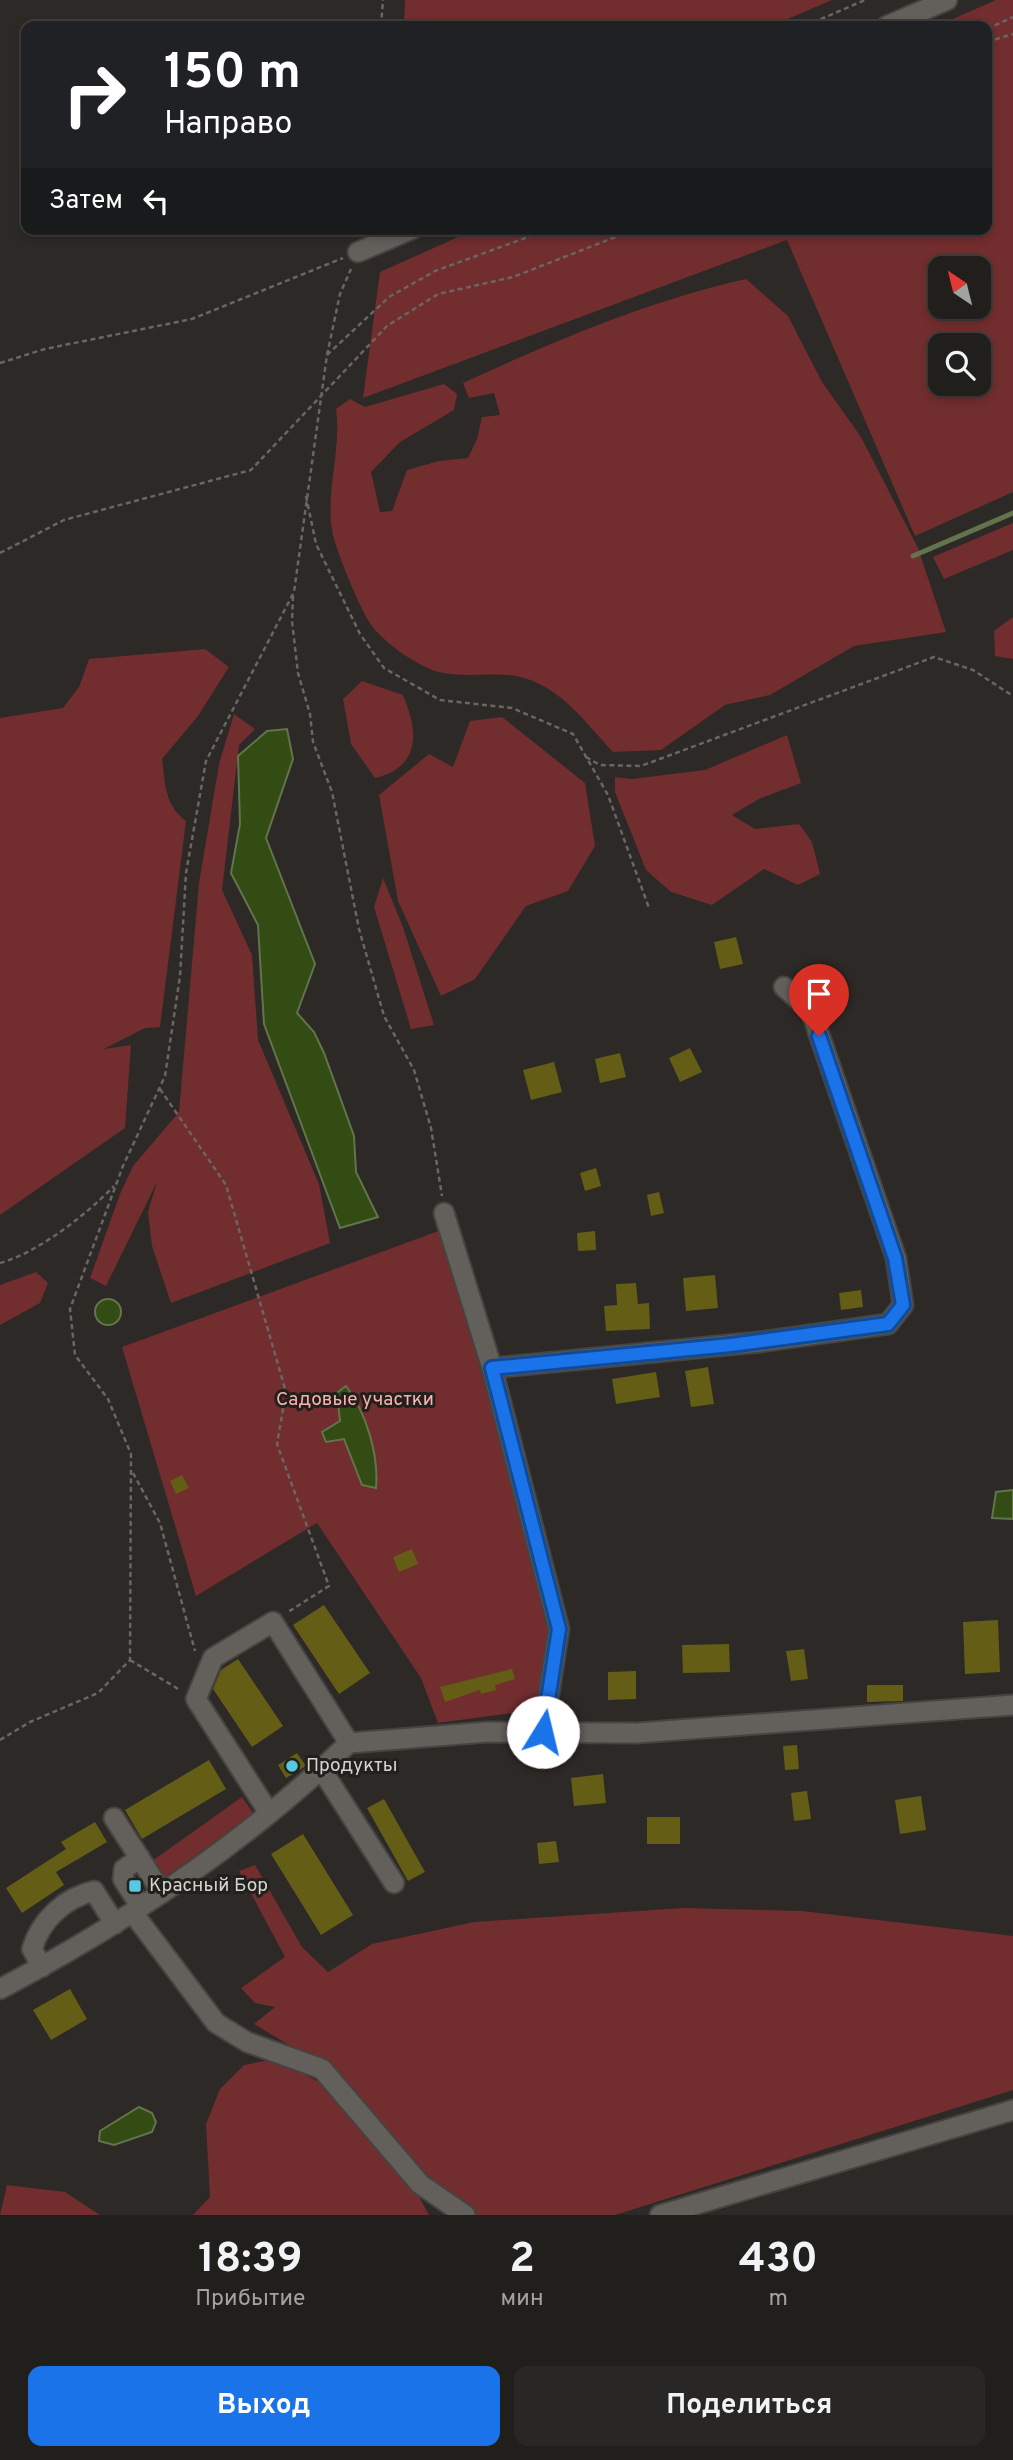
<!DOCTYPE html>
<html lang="ru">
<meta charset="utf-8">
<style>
:root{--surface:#211f1c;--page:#292725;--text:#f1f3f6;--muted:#a2a2a3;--line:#3e3d3b;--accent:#1a73e8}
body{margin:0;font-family:Overpass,sans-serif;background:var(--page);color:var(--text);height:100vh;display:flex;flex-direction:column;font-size:26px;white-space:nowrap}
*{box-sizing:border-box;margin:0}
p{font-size:23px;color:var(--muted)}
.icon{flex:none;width:38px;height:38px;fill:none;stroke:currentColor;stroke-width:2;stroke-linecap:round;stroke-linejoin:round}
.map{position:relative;height:2215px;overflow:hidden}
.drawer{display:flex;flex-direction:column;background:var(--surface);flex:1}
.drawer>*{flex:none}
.top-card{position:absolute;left:21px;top:21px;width:971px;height:214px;border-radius:14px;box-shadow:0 4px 10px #0003,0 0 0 2px var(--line);background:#202124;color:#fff;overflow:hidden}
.needle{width:46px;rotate:325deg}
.tools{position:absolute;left:928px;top:256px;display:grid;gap:14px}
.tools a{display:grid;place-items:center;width:63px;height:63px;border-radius:14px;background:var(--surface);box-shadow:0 4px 10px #0003,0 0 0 2px var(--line);font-size:35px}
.pin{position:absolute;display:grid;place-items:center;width:60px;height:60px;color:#fff;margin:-72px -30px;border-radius:50% 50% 50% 0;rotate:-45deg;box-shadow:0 0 7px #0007}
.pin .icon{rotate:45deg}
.me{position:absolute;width:77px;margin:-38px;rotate:9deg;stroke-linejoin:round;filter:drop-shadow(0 0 5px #0008)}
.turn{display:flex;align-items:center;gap:24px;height:147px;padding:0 28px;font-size:32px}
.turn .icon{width:91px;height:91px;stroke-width:2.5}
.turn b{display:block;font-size:49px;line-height:60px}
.then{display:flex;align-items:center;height:66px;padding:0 28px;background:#0003;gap:14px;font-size:26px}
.eta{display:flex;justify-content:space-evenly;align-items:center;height:119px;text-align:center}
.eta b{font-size:42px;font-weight:700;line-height:49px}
.action{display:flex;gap:14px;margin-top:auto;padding:14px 28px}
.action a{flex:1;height:80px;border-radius:14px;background:var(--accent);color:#fff;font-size:28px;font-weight:700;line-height:80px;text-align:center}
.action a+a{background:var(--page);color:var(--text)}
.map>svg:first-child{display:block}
</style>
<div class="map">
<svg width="1013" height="2215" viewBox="0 0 1013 2215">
<rect width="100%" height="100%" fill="#2c2926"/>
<path fill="#722d2e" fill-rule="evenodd" d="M405,0h427l-61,26h-367z
M996,0h17v492l-98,44 -128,-296 -424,158 17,-126 96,-43h511v-203h-50zM940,268h38v38h-38zM940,345h38v38h-38z
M746,279l42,37 34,66 39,55 57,111 28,84 -92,14 -84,49 -45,10 -64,45 -48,2c-26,-28 -51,-63 -89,-74 -26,-8 -58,1 -85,-6 -20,-5 -48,-25 -62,-40 -14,-13 -39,-77 -44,-97 -9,-38 9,-86 3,-126l14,-10 15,8 79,-23 13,10 -3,16 -54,32 -29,30 9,40 12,-1 15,-41 32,-9 29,-3 9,-19 5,-22 18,-2 -6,-22 -25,5 -6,-15c91,-42 185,-82 283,-104z
M1013,523v27l-69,29 -11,-22z
M1013,617v42l-18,-3 -1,-25z
M205,649l24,18 -31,49 -36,43c3,24 3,47 24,62l-26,206 -15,1 -41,21 27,-4 -6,83 -125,87v-497l63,-10 16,-21 10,-28z
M362,681l41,14c15,35 19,72 -28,83l-24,-34 -8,-45z
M234,714l21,15 -16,16 -17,145 30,65 6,85 61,144 11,59 -159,60 -19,-57 -4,-34 9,-30 -51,104 -16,-8 30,-84 13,-28 46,-54 20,-229 20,-119z
M502,717l83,66 10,63 -27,45 -42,15 -51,73 -34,17 -43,-95 -19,-106 50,-41 24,13 17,-46z
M787,735l14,48 -42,16 -27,16 23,14 44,-5 13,18 8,32 -22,11 -34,-16 -52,36 -41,-13 -25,-22 -31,-78v-15l17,2 73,-9z
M383,878l20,49 31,98 -23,4 -37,-122z
M444,1229l107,408 -16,73 -97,13 -17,-45 -104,-155 -121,73 -74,-249z
M36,1272l12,11 -8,20 -40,22v-40z
M242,1797l12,17 -90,64 -12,-17z
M255,1865l47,82 26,25 44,-28 102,-22 209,-14 119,3 211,25v154l-398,125h-139l-51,-36 -128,-129 -43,-26 21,-17 -20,-4 -14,-15 44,-31 -46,-86z
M265,2061l20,2 42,24 89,104 13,24h-236l17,-18 -4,-73 14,-35 24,-24z
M7,2185l58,7 35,23h-100z"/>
<path fill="#324c13" stroke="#63744c" stroke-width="2" d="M287,729l6,30 -27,79 49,126 -18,49 17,19 10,21 30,83 2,36 22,45 -38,11 -76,-204 -6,-99 -27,-52 9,-49 -2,-68 29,-25z
M95 1312a13 13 0 1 1 26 0a13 13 0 1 1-26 0Z
M346,1386c20,26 33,69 30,102l-14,-3 -18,-46 -18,3 -4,-10 18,-11 -3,-28z
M1013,1490v29l-21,-1 4,-26z
M139,2107l13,6 4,9 -4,10 -38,13 -15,-4 1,-10z"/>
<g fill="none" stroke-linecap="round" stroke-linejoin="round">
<path stroke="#63744c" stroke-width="5" d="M913,556l100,-43"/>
</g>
<path fill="#645d16" d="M736,937l7,27 -23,5 -6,-27z
M690,1048l12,24 -22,10 -11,-24z
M620,1053l6,24 -26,6 -5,-24z
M554,1062l8,30 -31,8 -8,-30z
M596,1168l5,18 -16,5 -5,-18z
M659,1192l5,21 -13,3 -4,-21z
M595,1231l1,19 -18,1 -1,-18z
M715,1275l3,33 -32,3 -3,-33z
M636,1283l2,21 11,-1 1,26 -44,2 -2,-25 13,-1 -1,-21z
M861,1290l2,17 -22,3 -2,-17z
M708,1367l6,37 -23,3 -6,-36z
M656,1372l4,25 -44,7 -4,-25z
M182,1475l7,13 -13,6 -6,-13z
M412,1549l6,15 -19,8 -6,-15z
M324,1605l46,68 -31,21 -46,-69z
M998,1620l2,52 -35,2 -2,-52z
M729,1644l1,28 -47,1 -1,-28z
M804,1649l4,30 -17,2 -5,-30z
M238,1659l45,67 -31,21 -39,-58 8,-19z
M512,1669l3,10 -20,6 1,5 -15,4 -1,-4 -35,12 -5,-15z
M636,1671v28l-28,1v-28z
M867,1685h36v16l-36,1z
M797,1745l2,24 -14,1 -2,-24z
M297,1753l9,13 -20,12 -8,-13z
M209,1760l17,29 -84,50 -17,-29z
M603,1774l3,29 -32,3 -3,-28z
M807,1791l4,28 -17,2 -3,-28z
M921,1796l5,34 -26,4 -5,-34z
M384,1799l41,73 -17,9 -41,-73z
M647,1817h33v27h-33z
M95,1822l12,20 -51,30 8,13 -42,28 -16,-25 60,-39 -5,-7z
M303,1834l50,81 -32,20 -50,-81z
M556,1841l3,21 -20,2 -2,-21z
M70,1989l17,30 -36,21 -18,-30z"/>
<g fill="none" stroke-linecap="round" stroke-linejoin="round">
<g stroke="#464441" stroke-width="23">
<path id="minor" d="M887,26l60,-26
M358,252l54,-23
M444,1213l48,155 67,261 -16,103
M492,1368l267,-26 129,-18 15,-19 -7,-47 -85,-247 -27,-24
M349,1743l138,-11 150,1 376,-28
M322,1770l72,113
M269,1813l-73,-114 17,-41 60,-36 76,121
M114,1818l48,75
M140,1858l-16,11 -1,10 18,28
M133,1913l83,110 31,19 75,27 98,115 45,31
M42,1967l-10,-18c9,-29 32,-51 62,-58l21,33
M0,1989c126,-66 246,-147 349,-246
M660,2215l353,-105"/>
</g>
<path stroke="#696663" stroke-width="2.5" stroke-dasharray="5 3.5" stroke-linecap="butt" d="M381,26l2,-26
M805,26l60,-26
M987,29l26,-12
M987,42l26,-8
M327,355l62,-58 46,-26 115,-42
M0,363l45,-14 147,-30 151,-61
M306,496l10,48 44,90 24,34 56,32 72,8 61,26 35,61 41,113
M0,553l64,-33 187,-50 136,-144 51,-32 75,-17 123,-48
M293,596l-1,25 6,52 12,41 3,28 19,50 27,137 25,87 30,54 17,58 11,68
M586,757l14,8 41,1 293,-109 39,13 40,26
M160,1089l66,96 60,207 -9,52 52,142 -41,26
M0,1263c39,-11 86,-48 114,-77
M133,1473l27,50 35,128
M130,1660l50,30
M0,1740l30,-18 68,-29 32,-33 1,-206 -23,-55 -33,-44 -5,-46 53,-143 42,-90 15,-100 6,-103 20,-112 88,-169 33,-237 13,-61 11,-25"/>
<use href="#minor" stroke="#63605c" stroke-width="19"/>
</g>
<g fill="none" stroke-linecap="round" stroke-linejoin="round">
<g stroke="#114b97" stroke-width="18">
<path id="route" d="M543,1732l16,-103 -67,-261 239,-23 157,-21 15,-19 -8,-47 -76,-222"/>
</g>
<use href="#route" stroke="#1a73e8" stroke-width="12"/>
</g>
<g fill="#56c9e0" stroke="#22201c" stroke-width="2.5">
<circle cx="292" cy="1766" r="7"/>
<rect x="128" y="1879" width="14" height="14" rx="3.5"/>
</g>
<g text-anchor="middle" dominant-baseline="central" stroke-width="6" stroke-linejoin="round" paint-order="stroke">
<g font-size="19" fill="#fab1ae" stroke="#22201c">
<text x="355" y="1400">Садовые участки</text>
</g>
<g font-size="19" fill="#d5d3d0" stroke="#22201c" text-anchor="start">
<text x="306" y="1766">Продукты</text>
<text x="149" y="1886">Красный Бор</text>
</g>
</g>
</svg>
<div class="tools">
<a><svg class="needle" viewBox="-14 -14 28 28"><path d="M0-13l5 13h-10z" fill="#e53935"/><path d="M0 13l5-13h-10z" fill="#a2a2a3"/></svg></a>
<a><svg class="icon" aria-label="search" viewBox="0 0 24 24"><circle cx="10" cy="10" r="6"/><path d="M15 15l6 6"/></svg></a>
</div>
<div class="pin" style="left:819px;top:1036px;background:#d93025"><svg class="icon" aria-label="arrive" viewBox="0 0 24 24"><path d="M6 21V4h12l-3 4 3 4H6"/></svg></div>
<svg class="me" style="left:543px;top:1732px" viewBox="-20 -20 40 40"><circle r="19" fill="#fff"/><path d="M0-13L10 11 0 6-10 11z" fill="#1a73e8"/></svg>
<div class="top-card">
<div class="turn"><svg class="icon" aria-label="right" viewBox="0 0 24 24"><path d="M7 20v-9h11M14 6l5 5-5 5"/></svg><div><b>150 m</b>Направо</div></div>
<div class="then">Затем<svg class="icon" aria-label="left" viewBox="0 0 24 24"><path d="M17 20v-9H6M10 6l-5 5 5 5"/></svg></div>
</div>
</div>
<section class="drawer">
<div class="eta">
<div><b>18:39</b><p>Прибытие</p></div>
<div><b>2</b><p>мин</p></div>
<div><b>430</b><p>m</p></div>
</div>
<div class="action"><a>Выход</a><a>Поделиться</a></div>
</section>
